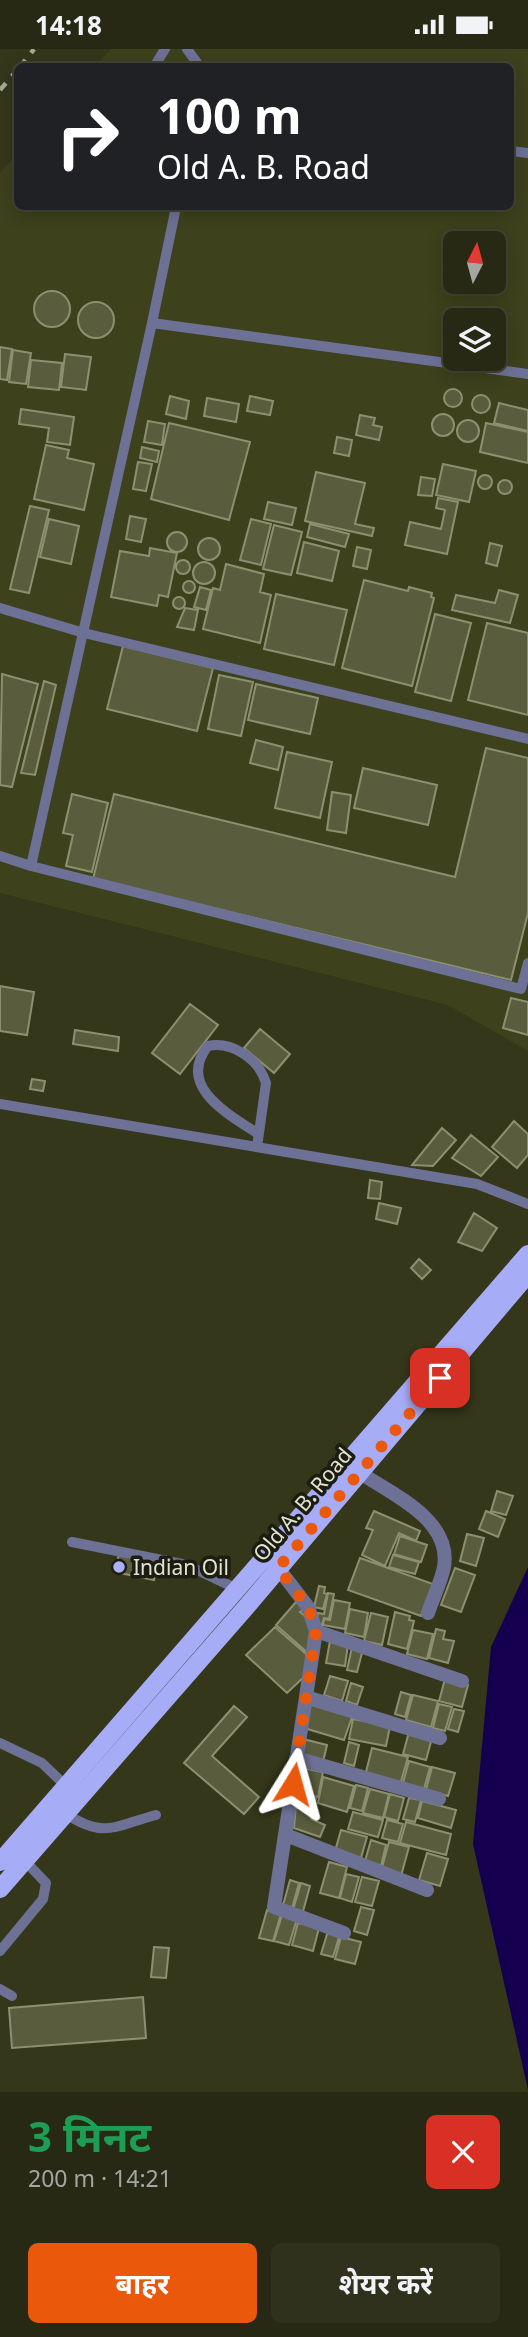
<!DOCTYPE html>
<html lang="hi">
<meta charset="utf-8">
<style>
:root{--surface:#272914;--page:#2f311d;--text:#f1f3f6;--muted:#a4a6a0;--line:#434534;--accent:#ea580c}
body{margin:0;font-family:"Noto Sans","Noto Sans Devanagari",sans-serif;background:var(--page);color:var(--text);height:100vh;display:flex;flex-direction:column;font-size:26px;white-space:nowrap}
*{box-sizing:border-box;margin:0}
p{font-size:23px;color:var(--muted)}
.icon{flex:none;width:38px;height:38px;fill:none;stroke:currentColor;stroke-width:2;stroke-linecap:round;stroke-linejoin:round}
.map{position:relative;height:2043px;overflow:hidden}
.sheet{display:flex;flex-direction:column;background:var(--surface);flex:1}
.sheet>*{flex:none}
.banner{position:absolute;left:14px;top:14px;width:500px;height:147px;border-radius:10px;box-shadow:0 4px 18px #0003,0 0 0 2px var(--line);background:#202124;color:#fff;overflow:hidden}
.needle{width:46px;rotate:6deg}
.fabs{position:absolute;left:443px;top:182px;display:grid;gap:14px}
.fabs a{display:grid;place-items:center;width:63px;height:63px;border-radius:10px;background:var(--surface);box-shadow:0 4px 18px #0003,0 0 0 2px var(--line);font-size:35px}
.pin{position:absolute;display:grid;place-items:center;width:60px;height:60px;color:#fff;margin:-30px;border-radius:14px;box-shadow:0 4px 10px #0006}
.me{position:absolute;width:77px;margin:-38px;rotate:8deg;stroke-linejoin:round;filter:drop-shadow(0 0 5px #0008)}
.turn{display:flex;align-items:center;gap:24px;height:147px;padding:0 28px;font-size:32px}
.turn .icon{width:91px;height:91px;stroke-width:2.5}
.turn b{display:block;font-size:49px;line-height:60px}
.round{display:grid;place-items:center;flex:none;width:74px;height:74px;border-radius:10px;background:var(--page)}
.headline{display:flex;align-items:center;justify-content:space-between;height:119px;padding:0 28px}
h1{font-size:42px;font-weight:700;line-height:52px;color:#1e9e55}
.action{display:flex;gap:14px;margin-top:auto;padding:14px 28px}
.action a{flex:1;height:80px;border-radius:10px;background:var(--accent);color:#fff;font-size:28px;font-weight:700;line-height:80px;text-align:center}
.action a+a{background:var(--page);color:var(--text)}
.status{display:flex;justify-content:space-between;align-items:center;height:49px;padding:0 35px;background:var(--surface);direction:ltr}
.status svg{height:19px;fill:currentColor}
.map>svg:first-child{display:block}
</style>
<div class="status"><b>14:18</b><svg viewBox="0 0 49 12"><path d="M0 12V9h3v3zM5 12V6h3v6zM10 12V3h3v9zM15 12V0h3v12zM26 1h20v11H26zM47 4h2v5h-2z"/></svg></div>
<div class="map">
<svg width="528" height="2043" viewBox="0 0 528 2043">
<rect width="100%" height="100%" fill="#34371a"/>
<path fill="#3d411c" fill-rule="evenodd" d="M111,0h417v1002l-80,-46 -448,-112v-720l17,-20 1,54h493v-140l-416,-1zM455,194h39v39h-39zM455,271h39v39h-39z"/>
<path fill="#15004f" d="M528,1518v523l-55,-246 18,-197z"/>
<path fill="#595d3e" stroke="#8c9070" stroke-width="2" d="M34 260a18 18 0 1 1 36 0a18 18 0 1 1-36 0Z
M78 271a18 18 0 1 1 36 0a18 18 0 1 1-36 0Z
M0,298l12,2 -5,31 -7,-1z
M13,301l18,3 -5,31 -17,-2z
M65,305l26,3 -5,33 -25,-3z
M31,311l31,3 -3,27 -31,-3z
M444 349a9 9 0 1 1 18 0a9 9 0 1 1-18 0Z
M472 355a9 9 0 1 1 18 0a9 9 0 1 1-18 0Z
M170,347l19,5 -3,18 -20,-5z
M250,347l23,5 -3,14 -23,-4z
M207,349l32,6 -3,18 -32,-6z
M499,354l29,7v21l-34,-8z
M21,360l53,8 -4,28 -23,-3 2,-14 -30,-4z
M432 376a11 11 0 1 1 22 0a11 11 0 1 1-22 0Z
M360,366l15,3 -2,7 9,2 -3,13 -23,-5z
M457 382a11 11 0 1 1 22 0a11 11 0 1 1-22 0Z
M148,372l17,3 -3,21 -18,-3z
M169,374l81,19 -21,78 -78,-21z
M486,374l42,9v31l-48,-11z
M337,388l15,3 -3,16 -15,-3z
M46,396l23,5 -2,8 27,6 -10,46 -50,-11z
M142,398l17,4 -2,11 -17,-4z
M138,413l14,2 -6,27 -13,-2z
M443,415l33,7 -7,31 -33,-7z
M316,423l49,11 -10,41 19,4 -2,8 -67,-15z
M478 433a7 7 0 1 1 14 0a7 7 0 1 1-14 0Z
M421,428l14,2 -3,17 -14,-1z
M498 438a7 7 0 1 1 14 0a7 7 0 1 1-14 0Z
M438,449l20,4 -11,52 -42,-9 5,-23 31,7 4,-19 -9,-2z
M268,453l28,6 -4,17 -28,-6z
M30,457l19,4 -20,83 -19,-4z
M130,467l16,3 -5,23 -15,-3z
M49,470l30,7 -8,38 -31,-7z
M251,470l20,5 -10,41 -21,-5z
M310,475l39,10 -4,13 -38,-10z
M274,476l28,7 -11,43 -28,-6z
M167 493a10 10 0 1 1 20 0a10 10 0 1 1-20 0Z
M198 500a11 11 0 1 1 22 0a11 11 0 1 1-22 0Z
M304,493l35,9 -7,30 -35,-8z
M490,494l12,3 -5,20 -11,-3z
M357,498l14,3 -4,19 -14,-3z
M150,499l27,5 -9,44 -9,-2 -2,11 -46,-9 9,-46 29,5z
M176 518a7 7 0 1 1 14 0a7 7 0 1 1-14 0Z
M193 524a11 11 0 1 1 22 0a11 11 0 1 1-22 0Z
M226,515l38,10 -4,18 11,3 -11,48 -57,-14 10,-41 7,2z
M364,531l44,11 1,-4 23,6 -1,4 3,1 -22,88 -70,-18z
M183 538a6 6 0 1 1 12 0a6 6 0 1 1-12 0Z
M200,538l11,3 -5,20 -12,-3z
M499,541l19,5 -8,28 -58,-13 4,-15 39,8z
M276,545l71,16 -13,55 -70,-16z
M173 554a6 6 0 1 1 12 0a6 6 0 1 1-12 0Z
M185,559l13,2 -4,20 -17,-3z
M435,565l36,9 -20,78 -36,-9z
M487,574l41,10v82l-60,-15z
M123,597l90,22 -16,63 -90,-22z
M2,625l36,10 -26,103 -12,-2z
M219,626l34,7 -12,54 -33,-7z
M44,632l12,4 -21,90 -14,-2z
M256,635l62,14 -8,36 -62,-14z
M256,691l27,7 -5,23 -28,-7z
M486,699l42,10v155l-17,67 -418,-101 21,-85 341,83z
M287,703l45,10 -12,56 -45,-10z
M363,719l74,17 -9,40 -74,-17z
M332,743l19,3 -5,38 -19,-3z
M72,745l36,9 -16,69 -26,-6 7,-31 -10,-2z
M0,937l34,6 -7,43 -27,-4z
M511,949l17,4v33l-25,-7z
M190,955l28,21 -38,49 -28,-21z
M260,980l30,25 -16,19 -30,-25z
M75,981l44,7 -1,14 -45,-7z
M32,1030l13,2 -2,10 -13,-2z
M514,1072l14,13v21l-11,13 -25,-21z
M442,1079l14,12 -23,26 -21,-1z
M471,1086l27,22 -17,19 -29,-18z
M370,1131l12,2 -2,17 -12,-1z
M379,1154l22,5 -4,16 -21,-5z
M474,1164l23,15 -15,23 -24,-9z
M419,1210l12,11 -9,9 -11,-11z
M497,1442l16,5 -7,19 -15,-4z
M374,1462l46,20 -4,10 -17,-8 -14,33 -23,-11 11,-25 -7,-2z
M486,1462l19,8 -7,18 -19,-8z
M467,1485l17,4 -8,28 -16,-5z
M400,1487l27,9 -6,17 -27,-8z
M119,1505l39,8 -4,18 -39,-8z
M393,1506l26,7 -4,12 -26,-7z
M360,1509l73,26 -12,32 -73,-26z
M455,1519l20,7 -14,37 -20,-7z
M319,1537l6,1 -1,6 3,1 -4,15 -9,-2z
M328,1544l6,1 -5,25 -5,-1 -2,7 -6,-1 2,-11 6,1z
M334,1551l16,3 -5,26 -22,-4 1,-6 6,1z
M296,1553l8,7 -4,3 13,11 -4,31 -33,-29z
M350,1560l18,4 -4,24 -19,-4z
M395,1563l15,4 -1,4 5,1 -7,28 -19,-5z
M371,1564l17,4 -6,28 -18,-4z
M275,1578l31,27 1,20 -20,19 -41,-38z
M436,1580l9,2 -2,8 11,2 -6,22 -19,-5z
M413,1581l20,4 -6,25 -20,-5z
M330,1592l18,3 -3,22 -19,-3z
M352,1598l11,2 -6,23 -10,-2z
M330,1627l18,5 -6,20 -18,-6z
M445,1630l23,6 -6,22 -23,-6z
M351,1634l12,4 -6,18 -11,-4z
M401,1643l10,3 -6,22 -10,-3z
M413,1646l25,6 -7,26 -25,-7z
M309,1655l43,13 -8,23 -40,-12z
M439,1655l13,3 -7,24 -12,-3z
M234,1657l13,11 -35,39 47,41 -15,17 -60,-51z
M454,1660l10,2 -6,21 -10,-3z
M353,1670l37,7 -4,20 -37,-7z
M409,1683l23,6 -6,22 -23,-6z
M303,1690l24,6 -4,17 -24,-6z
M349,1693l10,3 -5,21 -10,-3z
M372,1699l36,9 -8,28 -35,-9z
M409,1712l21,6 -6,22 -21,-6z
M432,1718l23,6 -7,23 -22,-6z
M301,1719l22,4 -5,25 -21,-4z
M323,1728l31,9 -7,26 -29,-9z
M356,1736l12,3 -6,23 -12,-3z
M370,1740l19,5 -6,24 -20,-5z
M297,1745l19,5 -5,20 14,6 -5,12 -26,-9z
M390,1745l14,4 -6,23 -14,-4z
M409,1749l12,2 -6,22 -12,-3z
M422,1752l34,9 -5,18 -33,-10z
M353,1763l30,8 -5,17 -30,-8z
M387,1771l16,4 -5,18 -16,-4z
M406,1773l45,12 -5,21 -46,-12z
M341,1781l26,7 -6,21 -26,-7z
M371,1791l15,5 -5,21 -16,-5z
M389,1793l20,5 -8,29 -20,-5z
M427,1804l21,6 -8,27 -21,-6z
M329,1813l18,5 -8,31 -19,-5z
M346,1825l13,3 -7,25 -12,-4z
M362,1828l17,4 -7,25 -17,-4z
M290,1831l9,3 -8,29 -9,-3z
M301,1834l9,3 -8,29 -10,-2z
M361,1858l13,3 -7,25 -13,-4z
M267,1861l14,4 -8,27 -14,-3z
M282,1866l15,4 -8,26 -15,-4z
M298,1874l21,5 -6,23 -21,-6z
M328,1882l12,3 -7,23 -12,-3z
M341,1888l20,5 -6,22 -20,-5z
M154,1898l15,1 -3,30 -15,-1z
M143,1948l3,41 -134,10 -3,-40z"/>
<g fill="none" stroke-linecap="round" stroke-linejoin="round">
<path stroke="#6e7196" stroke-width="10" d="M187,0l13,18
M154,18l11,-18
M511,102l17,2
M152,274l24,-116
M528,325l-376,-51 -121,543 490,123 7,-26
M0,559l84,25 444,106
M0,807l31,10
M0,1055l477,80 51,20
M257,1098l9,-64c-7,-24 -34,-42 -58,-37 -32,40 20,68 49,87
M72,1493l115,23 52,25
M0,1694l42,20 25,24
M66,1765c39,25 48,12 90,1
M0,1902l43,-52 3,-16 -21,-22
M0,1940l12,7"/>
<path stroke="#6e7196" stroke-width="14" d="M359,1423c32,22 93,47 85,95 -3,15 -11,31 -16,46
M278,1519l30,39 8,24 -42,276 70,26
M316,1582l146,50
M306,1648l134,41
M296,1709l143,41
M286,1786l141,55"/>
<path stroke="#a7acf7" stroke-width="18" d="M0,1813l528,-608
M0,1840l247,-283 281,-332"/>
<path stroke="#a6a993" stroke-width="4.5" stroke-dasharray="9 9" stroke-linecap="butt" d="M20,18l14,-18
M0,41l18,-21"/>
</g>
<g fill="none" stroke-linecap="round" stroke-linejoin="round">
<path stroke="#ea580c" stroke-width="12" stroke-dasharray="0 21.6" d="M293,1735l23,-153 -8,-24 -30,-39 162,-190"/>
</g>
<circle fill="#aab0fb" stroke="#1c1d10" stroke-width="2.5" cx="119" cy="1518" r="7"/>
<g text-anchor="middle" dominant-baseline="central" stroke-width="7" stroke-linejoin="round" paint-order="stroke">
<g font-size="21" fill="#e1e3d2" stroke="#1c1d10">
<text transform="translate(302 1455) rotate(-50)">Old A. B. Road</text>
</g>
<g font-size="21" fill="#e1e3d2" stroke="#1c1d10" text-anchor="start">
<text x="133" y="1518">Indian Oil</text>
</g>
</g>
</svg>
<div class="fabs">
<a><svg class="needle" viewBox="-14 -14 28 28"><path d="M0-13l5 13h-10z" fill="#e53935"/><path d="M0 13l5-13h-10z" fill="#a4a6a0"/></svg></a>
<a><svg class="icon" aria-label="layers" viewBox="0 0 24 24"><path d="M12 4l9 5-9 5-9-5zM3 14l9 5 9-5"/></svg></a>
</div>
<div class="pin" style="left:440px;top:1329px;background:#d93025"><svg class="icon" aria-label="arrive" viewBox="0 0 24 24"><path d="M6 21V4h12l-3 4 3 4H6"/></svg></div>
<svg class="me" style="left:293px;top:1735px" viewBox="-20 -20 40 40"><path d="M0-17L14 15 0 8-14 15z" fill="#ea580c" stroke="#fff" stroke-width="4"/></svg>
<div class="banner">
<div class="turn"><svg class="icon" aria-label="right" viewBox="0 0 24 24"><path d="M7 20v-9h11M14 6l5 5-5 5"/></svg><div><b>100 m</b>Old A. B. Road</div></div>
</div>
</div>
<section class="sheet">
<div class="headline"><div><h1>3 मिनट</h1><p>200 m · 14:21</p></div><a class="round" style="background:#d93025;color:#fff"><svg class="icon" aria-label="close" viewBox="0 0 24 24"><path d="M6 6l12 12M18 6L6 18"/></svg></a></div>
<div class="action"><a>बाहर</a><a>शेयर करें</a></div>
</section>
